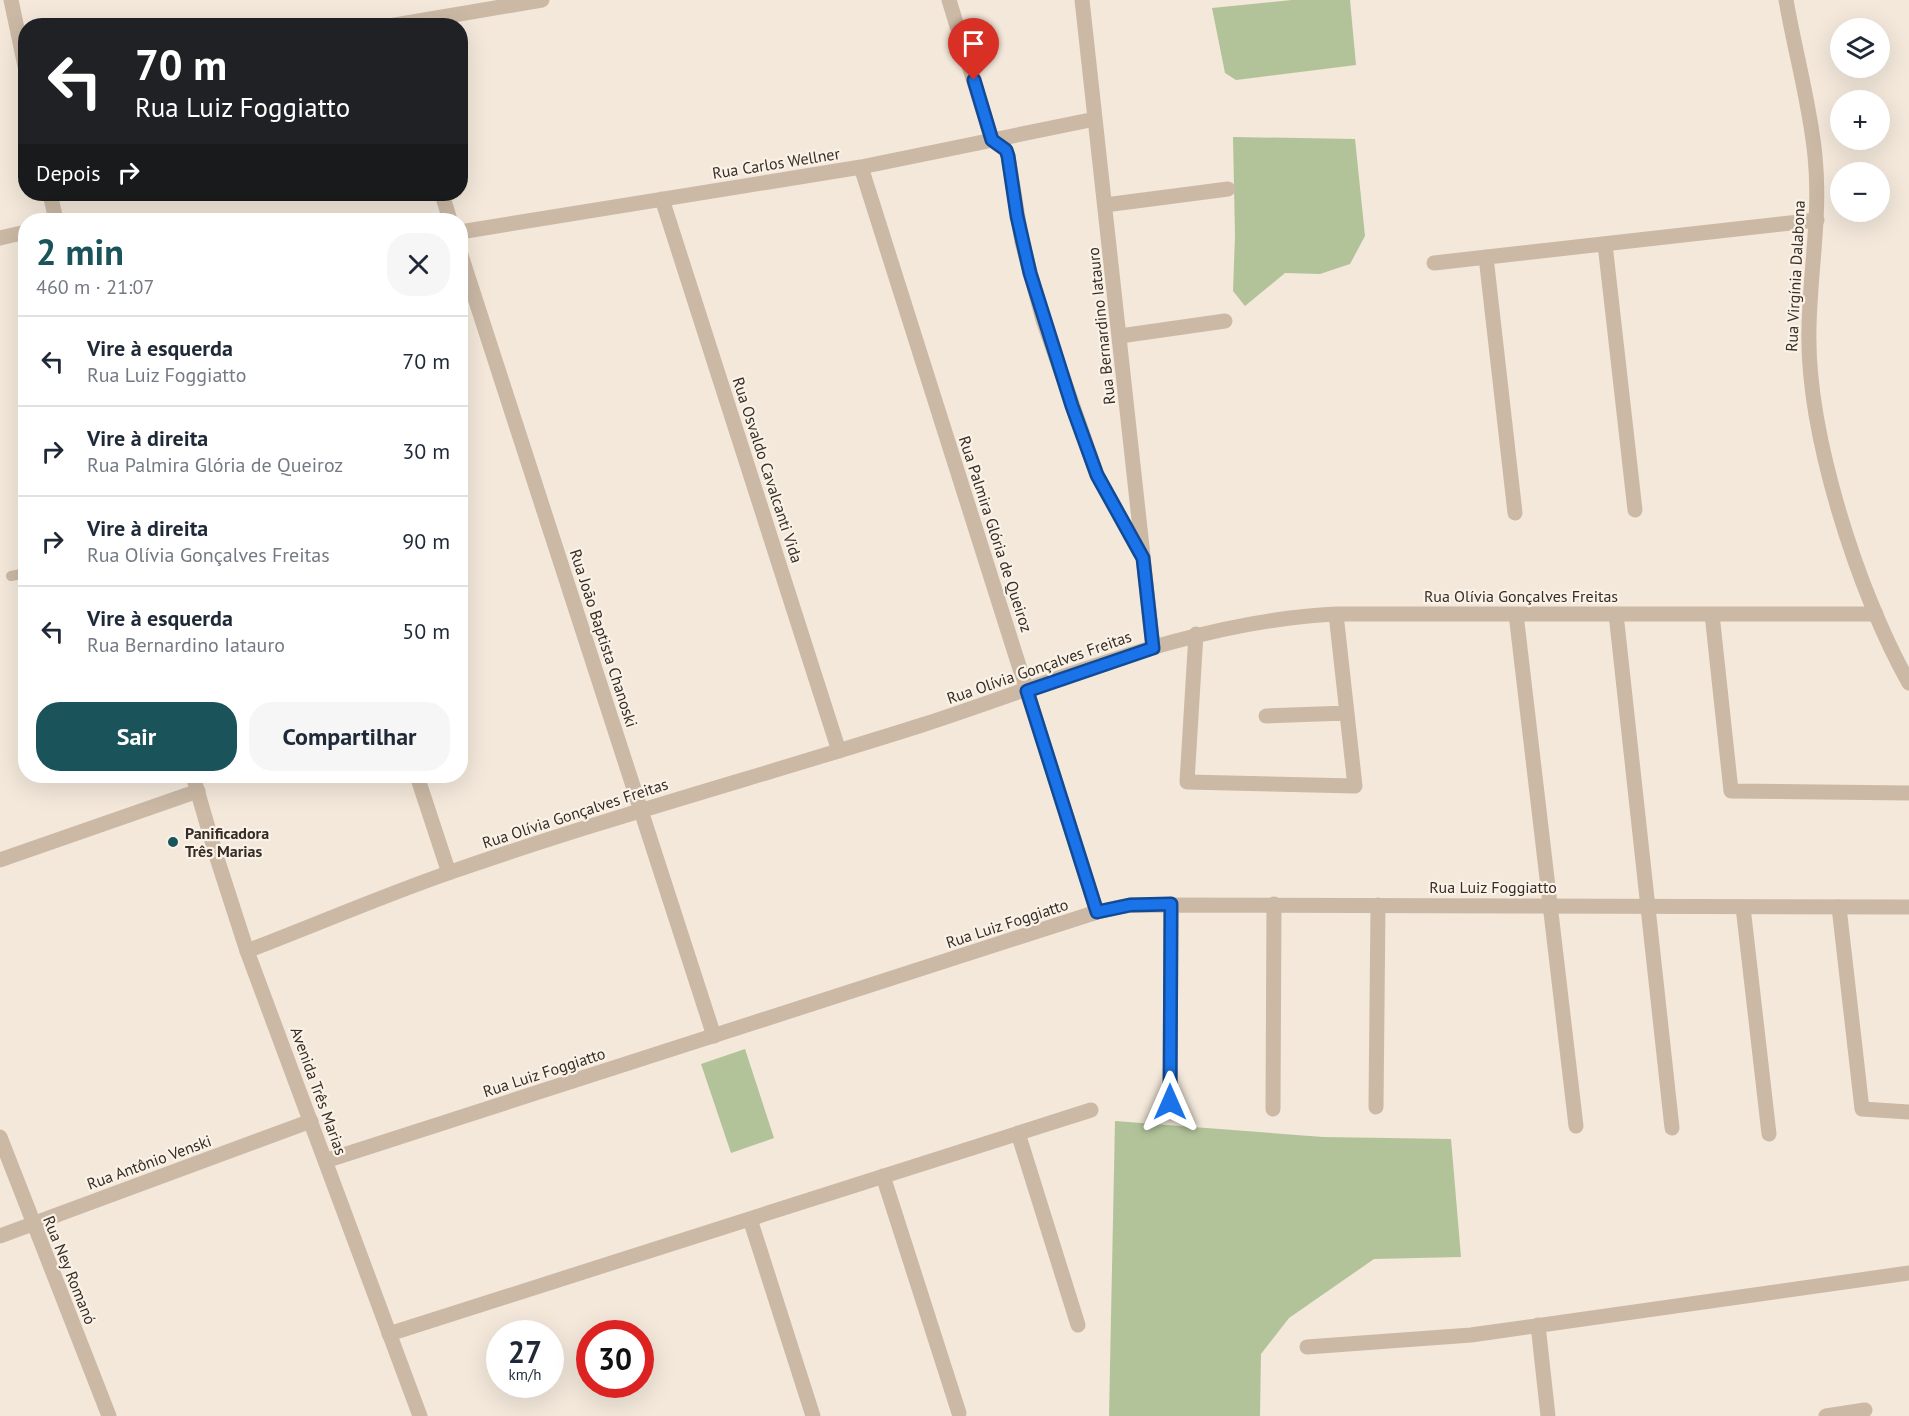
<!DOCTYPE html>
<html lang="pt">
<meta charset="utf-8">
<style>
:root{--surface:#fff;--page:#f6f6f7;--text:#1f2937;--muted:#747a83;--line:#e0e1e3;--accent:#1a535a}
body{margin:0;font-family:"PT Sans",sans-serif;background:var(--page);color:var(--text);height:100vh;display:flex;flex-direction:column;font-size:22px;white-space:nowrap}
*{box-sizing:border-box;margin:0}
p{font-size:20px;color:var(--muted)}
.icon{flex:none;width:33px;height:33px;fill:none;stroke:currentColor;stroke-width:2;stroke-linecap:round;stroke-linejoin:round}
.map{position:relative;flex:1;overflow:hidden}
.drawer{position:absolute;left:18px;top:213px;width:450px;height:570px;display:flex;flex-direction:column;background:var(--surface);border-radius:24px;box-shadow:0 6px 24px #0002}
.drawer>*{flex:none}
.banner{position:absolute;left:18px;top:18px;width:450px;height:183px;border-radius:24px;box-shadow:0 6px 24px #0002;background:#202124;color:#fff;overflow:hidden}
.fabs{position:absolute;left:1830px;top:18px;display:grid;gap:12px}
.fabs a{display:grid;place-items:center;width:60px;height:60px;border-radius:50%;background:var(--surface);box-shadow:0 6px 24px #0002;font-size:30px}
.speed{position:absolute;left:486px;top:1320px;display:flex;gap:12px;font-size:30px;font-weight:700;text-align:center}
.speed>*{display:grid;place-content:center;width:78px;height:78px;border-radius:50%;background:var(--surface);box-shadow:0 6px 24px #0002;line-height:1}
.speed small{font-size:15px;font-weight:400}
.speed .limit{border:9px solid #d22;background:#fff;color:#111}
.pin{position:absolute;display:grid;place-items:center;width:51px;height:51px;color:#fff;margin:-62px -26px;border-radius:50% 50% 50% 0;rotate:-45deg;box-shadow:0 0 6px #0007}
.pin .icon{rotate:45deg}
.me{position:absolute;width:66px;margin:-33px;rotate:0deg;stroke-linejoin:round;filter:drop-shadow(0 0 4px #0008)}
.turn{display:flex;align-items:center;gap:21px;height:126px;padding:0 18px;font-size:27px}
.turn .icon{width:78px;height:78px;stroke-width:2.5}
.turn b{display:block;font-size:42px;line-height:51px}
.then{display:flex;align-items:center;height:57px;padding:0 18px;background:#0003;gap:12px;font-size:22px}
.round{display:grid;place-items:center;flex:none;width:63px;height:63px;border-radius:24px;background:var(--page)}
.summary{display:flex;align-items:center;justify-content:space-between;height:102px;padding:0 18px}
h1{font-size:36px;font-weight:800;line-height:45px;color:var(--accent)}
.cta{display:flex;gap:12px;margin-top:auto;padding:12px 18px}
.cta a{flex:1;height:69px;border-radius:24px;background:var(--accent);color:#fff;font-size:24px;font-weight:800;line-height:69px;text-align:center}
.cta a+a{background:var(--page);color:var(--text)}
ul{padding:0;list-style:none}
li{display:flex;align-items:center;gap:18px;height:90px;padding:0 18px;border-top:2px solid var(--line)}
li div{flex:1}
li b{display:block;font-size:22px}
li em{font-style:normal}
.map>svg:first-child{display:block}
</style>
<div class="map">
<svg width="1909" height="1416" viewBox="0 0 1909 1416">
<rect width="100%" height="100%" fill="#f3e8da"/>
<path fill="#b2c399" d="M1292,0h58l6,65 -120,15 -11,-7 -13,-65z
M1233,137l122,2 10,97 -15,28 -30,10 -35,-1 -40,33 -12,-15 2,-55z
M745,1049l29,89 -43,15 -30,-89z
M1115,1121l208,16 128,2 10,118 -87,2 -85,59 -28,36 -1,62h-151z"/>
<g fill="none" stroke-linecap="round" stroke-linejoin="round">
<path stroke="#cbb9a5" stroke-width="10" d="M11,576l15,-3"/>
<path stroke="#cbb9a5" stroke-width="15" d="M949,0l43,140 14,10 2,6 14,86 21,78 54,155 43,78
M1082,0l71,647
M389,26l153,-26
M861,167l236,745
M442,194l8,26
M662,199l177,552
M1105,205l123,-16
M460,232l401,-65 234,-48
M0,238l26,-6
M1605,244l30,266
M460,252l254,784
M1486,257l29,256
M1434,263l383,-43
M1120,336l105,-15
M1516,614l60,512
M1616,614l56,514
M1712,614l19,177 178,2
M1196,634l-9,148 168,4 -19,-172
M1266,716l81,-3
M417,776l32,97
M0,860l198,-69
M1743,907l26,227
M1839,907l23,202 47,3
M247,951c68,-26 135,-55 204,-79 155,-54 314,-97 471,-147 136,-44 270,-104 414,-111h540
M1170,1102l1,-198
M1376,1107l2,-202
M1273,1109l1,-205
M1018,1133l60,192
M0,1137l109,279
M883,1176l76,237
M750,1219l63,197
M0,1236l311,-115
M1538,1325l10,91
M389,1334l702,-224
M1307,1347l164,-12 438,-62
M1826,1416l39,-6"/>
<path stroke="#cbb9a5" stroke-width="15" d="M11,0l15,71
M1786,0c9,52 24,104 29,156 6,58 -5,114 -6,172 -3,104 49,265 100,355
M50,194l6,26
M193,776l23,79 31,96 173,465
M325,1161l772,-249 33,-7 779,2"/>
</g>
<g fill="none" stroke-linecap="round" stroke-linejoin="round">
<g stroke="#114b97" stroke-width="15">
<path id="route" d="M974,80l18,60 14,10 2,6 9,60 13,57 42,133 25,69 46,83 10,90 -126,43 70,221 33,-7 41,-1 -1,198"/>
</g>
<use href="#route" stroke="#1a73e8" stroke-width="10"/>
</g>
<circle fill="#1a535a" stroke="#faf2e7" stroke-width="2" cx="173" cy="842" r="6"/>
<g text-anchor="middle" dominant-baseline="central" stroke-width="4.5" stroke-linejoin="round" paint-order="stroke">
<g font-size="16" fill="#372d27" stroke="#faf2e7">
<text transform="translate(776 163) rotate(-9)">Rua Carlos Wellner</text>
<text transform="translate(1795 276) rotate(-87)">Rua Virgínia Dalabona</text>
<text transform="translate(1101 326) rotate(-96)">Rua Bernardino Iatauro</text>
<text transform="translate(768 470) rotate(72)">Rua Osvaldo Cavalcanti Vida</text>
<text transform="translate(996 534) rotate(72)">Rua Palmira Glória de Queiroz</text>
<text x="1521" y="596">Rua Olívia Gonçalves Freitas</text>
<text transform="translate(604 638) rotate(72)">Rua João Baptista Chanoski</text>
<text transform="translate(1039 667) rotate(-19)">Rua Olívia Gonçalves Freitas</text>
<text transform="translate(575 813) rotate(-18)">Rua Olívia Gonçalves Freitas</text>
<text x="1493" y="887">Rua Luiz Foggiatto</text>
<text transform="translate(1007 923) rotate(-18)">Rua Luiz Foggiatto</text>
<text transform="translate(544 1072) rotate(-18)">Rua Luiz Foggiatto</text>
<text transform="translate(319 1091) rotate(70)">Avenida Três Marias</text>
<text transform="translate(149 1162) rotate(-20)">Rua Antônio Venski</text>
<text transform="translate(70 1270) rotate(68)">Rua Ney Romanó</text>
</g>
<g font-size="16" font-weight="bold" fill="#372d27" stroke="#faf2e7" text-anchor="start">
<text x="185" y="833">Panificadora<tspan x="185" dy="18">Três Marias</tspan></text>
</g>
</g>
</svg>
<div class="fabs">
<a><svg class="icon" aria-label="layers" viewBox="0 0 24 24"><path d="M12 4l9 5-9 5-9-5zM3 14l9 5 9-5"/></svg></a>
<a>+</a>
<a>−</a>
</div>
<div class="speed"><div>27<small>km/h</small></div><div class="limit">30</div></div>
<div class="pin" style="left:974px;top:80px;background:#d93025"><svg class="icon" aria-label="arrive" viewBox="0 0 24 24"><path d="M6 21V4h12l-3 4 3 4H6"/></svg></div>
<svg class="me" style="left:1170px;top:1102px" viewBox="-20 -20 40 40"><path d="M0-17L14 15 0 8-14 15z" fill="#1a73e8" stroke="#fff" stroke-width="4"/></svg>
<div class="banner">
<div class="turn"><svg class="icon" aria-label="left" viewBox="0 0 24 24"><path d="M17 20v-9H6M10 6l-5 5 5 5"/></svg><div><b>70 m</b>Rua Luiz Foggiatto</div></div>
<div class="then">Depois<svg class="icon" aria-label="right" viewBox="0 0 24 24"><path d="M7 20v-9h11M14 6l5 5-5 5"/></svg></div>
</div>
<section class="drawer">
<div class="summary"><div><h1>2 min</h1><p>460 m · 21:07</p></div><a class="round"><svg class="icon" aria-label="close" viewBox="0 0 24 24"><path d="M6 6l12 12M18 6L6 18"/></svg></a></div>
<ul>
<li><svg class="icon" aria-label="left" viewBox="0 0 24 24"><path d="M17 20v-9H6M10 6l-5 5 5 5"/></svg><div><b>Vire à esquerda</b><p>Rua Luiz Foggiatto</p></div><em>70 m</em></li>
<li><svg class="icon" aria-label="right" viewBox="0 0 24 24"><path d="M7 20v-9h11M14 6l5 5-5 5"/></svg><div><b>Vire à direita</b><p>Rua Palmira Glória de Queiroz</p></div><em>30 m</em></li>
<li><svg class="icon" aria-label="right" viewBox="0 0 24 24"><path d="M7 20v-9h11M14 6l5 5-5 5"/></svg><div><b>Vire à direita</b><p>Rua Olívia Gonçalves Freitas</p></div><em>90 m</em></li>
<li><svg class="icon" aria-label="left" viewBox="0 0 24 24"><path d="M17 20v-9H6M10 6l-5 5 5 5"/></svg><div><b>Vire à esquerda</b><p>Rua Bernardino Iatauro</p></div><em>50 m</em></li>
</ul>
<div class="cta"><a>Sair</a><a>Compartilhar</a></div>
</section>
</div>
